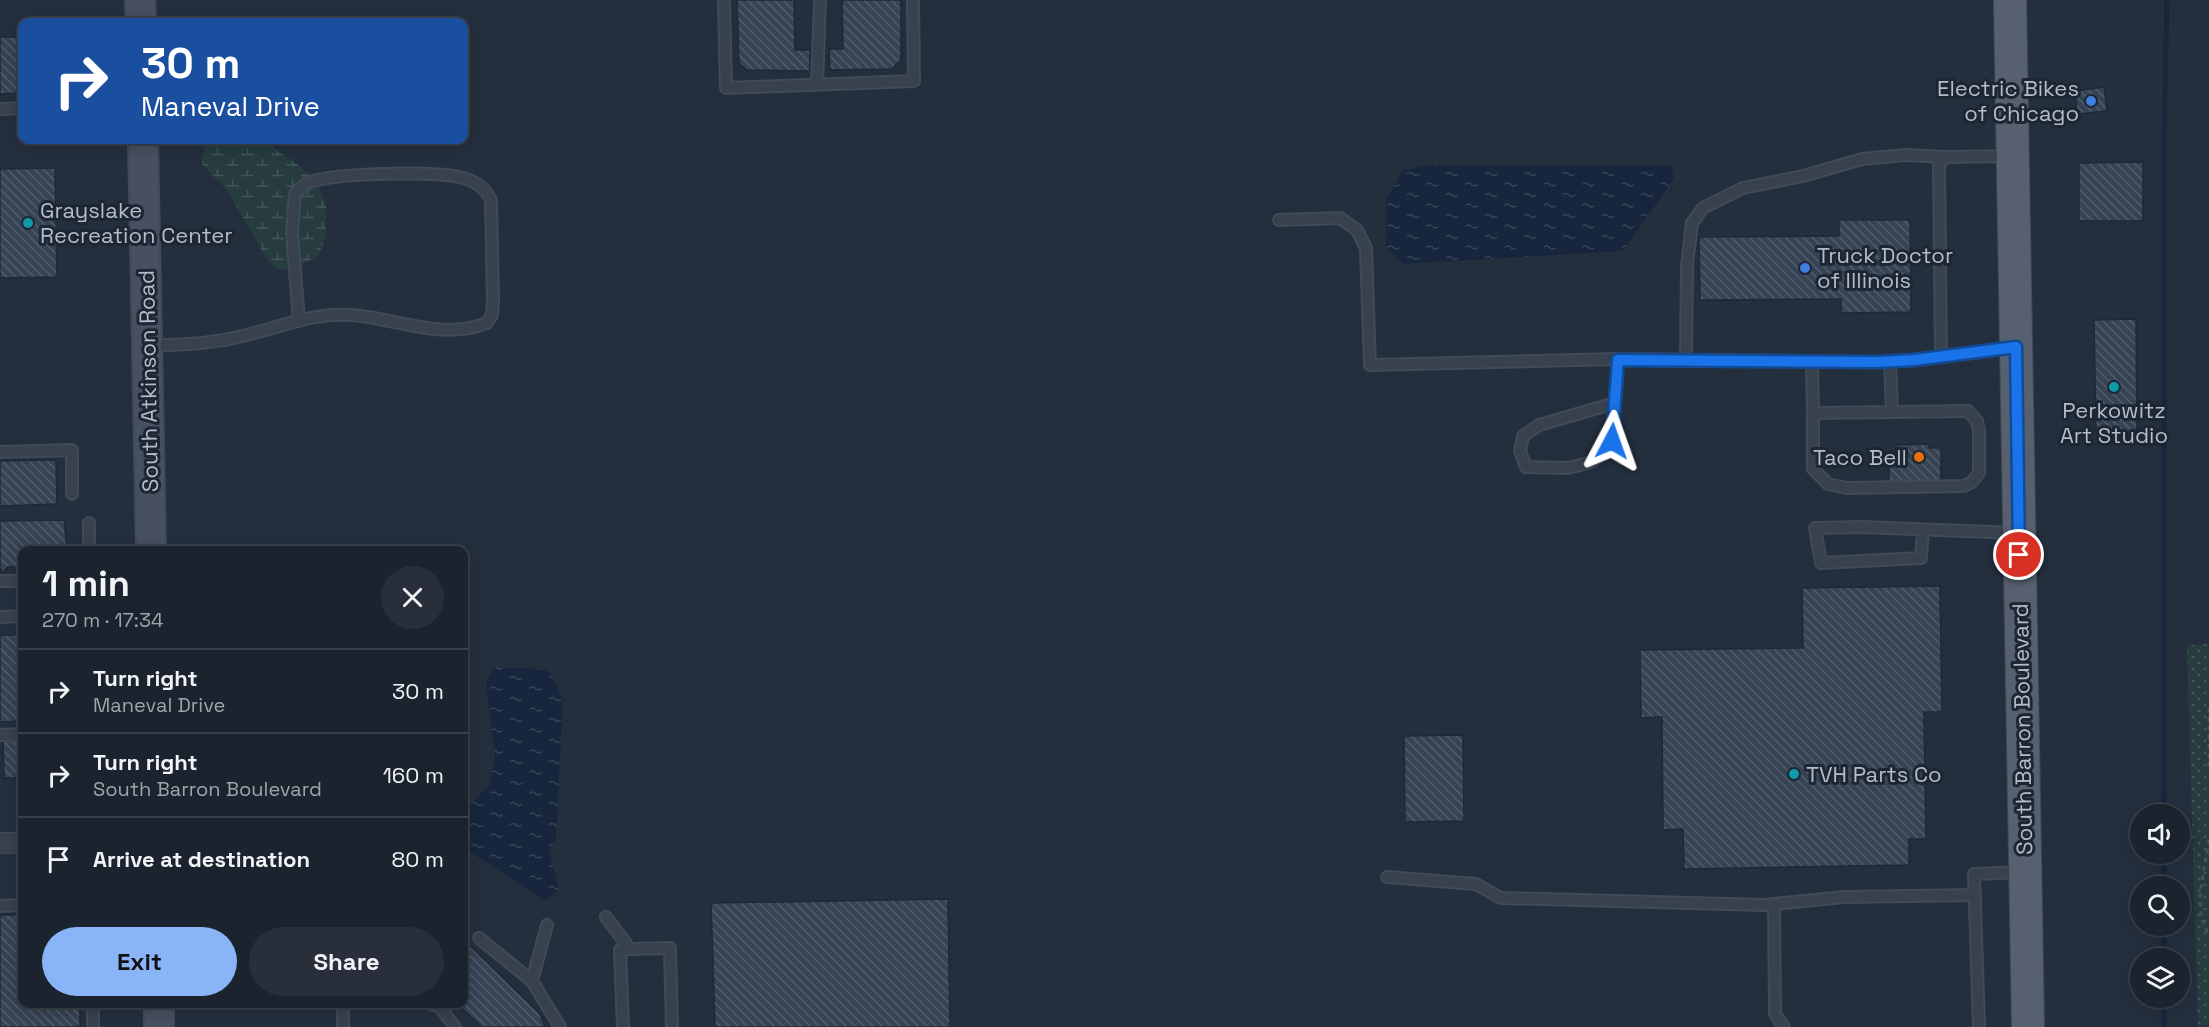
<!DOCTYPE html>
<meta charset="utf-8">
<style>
:root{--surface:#1b232e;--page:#282f3a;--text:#f1f3f6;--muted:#a0a4aa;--line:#39404a;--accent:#8ab4f8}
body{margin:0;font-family:"Space Grotesk",sans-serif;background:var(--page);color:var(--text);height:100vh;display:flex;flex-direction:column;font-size:22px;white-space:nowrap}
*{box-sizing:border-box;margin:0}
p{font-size:20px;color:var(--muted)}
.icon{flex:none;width:33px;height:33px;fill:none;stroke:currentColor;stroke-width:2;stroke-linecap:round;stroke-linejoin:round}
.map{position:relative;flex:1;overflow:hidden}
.side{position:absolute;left:18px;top:546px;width:450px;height:462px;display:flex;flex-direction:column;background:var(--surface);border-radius:12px;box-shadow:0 3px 15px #0003,0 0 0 2px var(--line)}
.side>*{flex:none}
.hud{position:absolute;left:18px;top:18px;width:450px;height:126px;border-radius:12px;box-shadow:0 3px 15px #0003,0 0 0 2px var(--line);background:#1a4fa0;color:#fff;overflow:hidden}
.controls{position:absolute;left:2130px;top:804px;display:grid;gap:12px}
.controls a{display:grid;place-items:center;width:60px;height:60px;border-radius:50%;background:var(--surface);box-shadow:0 3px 15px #0003,0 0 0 2px var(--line);font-size:30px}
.pin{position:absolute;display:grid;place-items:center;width:51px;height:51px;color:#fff;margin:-26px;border:3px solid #fff;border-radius:50%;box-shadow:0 2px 6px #0007}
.me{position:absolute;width:66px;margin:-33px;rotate:4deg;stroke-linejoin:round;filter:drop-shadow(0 0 4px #0008)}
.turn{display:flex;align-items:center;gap:21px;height:126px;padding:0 24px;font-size:27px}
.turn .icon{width:78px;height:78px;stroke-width:2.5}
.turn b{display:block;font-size:42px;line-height:51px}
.round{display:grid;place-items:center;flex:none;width:63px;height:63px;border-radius:32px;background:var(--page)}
.headline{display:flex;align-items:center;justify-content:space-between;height:102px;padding:0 24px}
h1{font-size:36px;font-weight:800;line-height:45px}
.action{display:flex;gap:12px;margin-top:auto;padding:12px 24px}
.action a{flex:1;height:69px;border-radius:36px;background:var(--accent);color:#111;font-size:24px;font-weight:800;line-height:69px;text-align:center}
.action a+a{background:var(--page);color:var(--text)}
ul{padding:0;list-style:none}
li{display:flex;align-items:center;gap:18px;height:84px;padding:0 24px;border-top:2px solid var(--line)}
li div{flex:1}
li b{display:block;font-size:22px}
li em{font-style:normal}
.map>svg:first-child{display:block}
</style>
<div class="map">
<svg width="2209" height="1027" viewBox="0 0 2209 1027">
<defs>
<pattern id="grass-dots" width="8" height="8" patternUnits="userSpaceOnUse" patternTransform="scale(1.5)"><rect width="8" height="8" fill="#263c3f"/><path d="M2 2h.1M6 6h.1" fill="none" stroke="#435659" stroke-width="1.8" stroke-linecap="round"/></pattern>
<pattern id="wetland-marsh" width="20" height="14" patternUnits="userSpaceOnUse" patternTransform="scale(1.5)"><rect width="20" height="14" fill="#263c3f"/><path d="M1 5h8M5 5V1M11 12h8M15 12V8" fill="none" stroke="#435659"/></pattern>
<pattern id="water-ripples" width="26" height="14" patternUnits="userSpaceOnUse" patternTransform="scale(1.5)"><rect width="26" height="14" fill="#17263c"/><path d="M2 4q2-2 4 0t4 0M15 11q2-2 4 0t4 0" fill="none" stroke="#364457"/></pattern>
<pattern id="building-back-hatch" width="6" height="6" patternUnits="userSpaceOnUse" patternTransform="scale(1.5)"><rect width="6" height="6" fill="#364354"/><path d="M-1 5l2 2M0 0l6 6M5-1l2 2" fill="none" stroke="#515c6b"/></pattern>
</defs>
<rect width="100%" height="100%" fill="#242f3e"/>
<path fill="url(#grass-dots)" d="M2209,644v383h-11l-11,-382z"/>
<path fill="url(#wetland-marsh)" d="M206,140h56l38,26 18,19 8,19v31l-7,20 -24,14h-18l-12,-13 -38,-66 -25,-26z"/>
<path fill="url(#water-ripples)" d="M1427,165l245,1 2,13 -51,72 -219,13 -18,-18v-45l16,-30z
M494,667l48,2 8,3 13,27 -7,141 -7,10 10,40 -13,11 -82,-53v-36l25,-27 6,-27 -9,-75z"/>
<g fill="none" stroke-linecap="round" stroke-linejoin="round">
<path stroke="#17263c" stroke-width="5" d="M2164,814v-674l3,-140
M2164,886v-32
M2164,958v-32
M2164,1027v-29"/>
</g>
<path fill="url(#building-back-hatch)" stroke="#1f2835" stroke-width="1.5" d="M737,0h57l1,50h15v21l-63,-1 -8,-6z
M842,0h59v60l-9,9 -62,1 -1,-21h14z
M0,37h22v56l-22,1z
M2104,87l3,24 -30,3 -2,-23z
M2143,162v59h-64v-58z
M55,168l2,109 -57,1v-109z
M1839,220h71l1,92 -70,1v-14l-141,1 -1,-63 140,-1z
M2136,319l1,114 -41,1 -2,-114z
M1929,444v4h12v33l-52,1v-17h7v-20z
M56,460l1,44 -57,2v-45z
M64,520l3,30h-45v17h-14l-4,5 -4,-4v-47z
M1940,586l2,126h-18l2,127h-17v26l-225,4 -1,-40 -20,1 -1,-113 -21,1 -1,-68 163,-2 -1,-60z
M0,635h22v86l-22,1z
M1463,735l1,86 -59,1 -1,-86z
M3,736h19v69l-1,-27h-17z
M948,899l2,128h-235l-4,-124z
M0,915h22v89h58v23h-80z
M464,940l76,74 5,13h-63l-25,-23h7z"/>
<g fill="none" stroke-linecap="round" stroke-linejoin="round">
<g stroke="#414a57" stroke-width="14">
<path id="service" d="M724,0l2,88 188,-7 -1,-81
M817,85l3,-85
M0,109l22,-1
M1279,220l61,-2 17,12 9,18 4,117 248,-6 260,3 36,-2 98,-12
M147,346c29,-1 59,-2 87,-8 39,-8 77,-26 117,-23 45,3 90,26 136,8l5,-8 1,-14 -2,-100c-5,-14 -18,-21 -32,-24 -28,-6 -123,-4 -149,5 -7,3 -10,6 -15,12l-3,39 7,88
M1941,357l-2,-193 7,-7 63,-1
M1686,360l1,-95 5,-42 11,-15 40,-20 60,-12 59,-17 43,-4 41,2
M1812,361l1,52 79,-1
M1615,403l-76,22 -16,11 -3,15 6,16 42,1 24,-6 20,-21 6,-82
M1813,413v56l15,15 19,4 117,-2 8,-4 7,-9v-42l-2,-10 -9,-10 -76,1 -2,-51
M0,452l72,-2v44
M1923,530l-2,28 -100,5 -6,-35 47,-1 154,6
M89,550v-27
M0,581h22
M0,617l22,-1
M0,735l22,-1
M1387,877l89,7 25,14 263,7 80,-8 131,-2
M1774,904l1,110 9,13
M0,906l22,-1
M606,917l24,32 -10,1 3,77
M547,925l-15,56 28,46
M479,938l53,43
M630,949l40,-1 2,79
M93,1004v23
M343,1004v23
M431,1004l9,3 15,20
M1979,1027l-5,-153 48,-2"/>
</g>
<g stroke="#414a57" stroke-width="22">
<path id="minor" d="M0,843h22"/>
</g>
<g stroke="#414a57" stroke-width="32">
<path id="secondary" d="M140,0l1,22
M143,140l8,410
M159,1004v23"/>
</g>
<g stroke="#414a57" stroke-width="34">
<path id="primary" d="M2010,0l18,1027"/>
</g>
<path stroke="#3f5557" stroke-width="3" stroke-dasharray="4.5 4.5" stroke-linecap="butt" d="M2209,708v63
M2209,840l-9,53 1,24 8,19"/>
<use href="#service" stroke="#38414e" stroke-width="10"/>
<use href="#minor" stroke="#38414e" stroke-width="20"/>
<use href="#secondary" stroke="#465061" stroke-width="28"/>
<use href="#primary" stroke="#56606e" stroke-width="32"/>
</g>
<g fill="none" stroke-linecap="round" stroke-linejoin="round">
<g stroke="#114b97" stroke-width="15">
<path id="route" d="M1612,441l6,-81 260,2 36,-2 102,-13 3,208"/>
</g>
<use href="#route" stroke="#1a73e8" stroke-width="10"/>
</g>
<g fill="#3f7fe0" stroke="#1d2633" stroke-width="2">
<circle cx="2091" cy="101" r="6"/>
<circle cx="1805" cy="268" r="6"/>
</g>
<g fill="#0f9aa8" stroke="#1d2633" stroke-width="2">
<circle cx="28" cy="223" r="6"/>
<circle cx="2114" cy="387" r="6"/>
<circle cx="1794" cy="774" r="6"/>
</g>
<circle fill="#e8710a" stroke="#1d2633" stroke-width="2" cx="1919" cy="457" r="6"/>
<g text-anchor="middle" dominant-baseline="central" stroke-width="6" stroke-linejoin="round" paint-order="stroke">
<g font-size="22" fill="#b4bcc9" stroke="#1d2633" text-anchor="start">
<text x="2079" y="88" text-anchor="end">Electric Bikes<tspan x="2079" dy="25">of Chicago</tspan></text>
<text x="40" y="210">Grayslake<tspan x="40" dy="25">Recreation Center</tspan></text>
<text x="1817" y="255">Truck Doctor<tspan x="1817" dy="25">of Illinois</tspan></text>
<text x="2114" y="410" text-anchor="middle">Perkowitz<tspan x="2114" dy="25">Art Studio</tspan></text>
<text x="1907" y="457" text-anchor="end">Taco Bell</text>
<text x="1806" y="774">TVH Parts Co</text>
</g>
<g font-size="22" fill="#b4bcc9" stroke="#1d2633">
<text transform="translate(148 381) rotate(-91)">South Atkinson Road</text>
<text transform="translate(2022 729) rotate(-91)">South Barron Boulevard</text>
</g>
</g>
</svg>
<div class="controls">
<a><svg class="icon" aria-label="sound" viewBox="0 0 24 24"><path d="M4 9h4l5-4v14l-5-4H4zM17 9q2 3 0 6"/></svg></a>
<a><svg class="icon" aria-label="search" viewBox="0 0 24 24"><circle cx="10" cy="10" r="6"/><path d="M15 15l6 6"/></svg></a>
<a><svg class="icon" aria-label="layers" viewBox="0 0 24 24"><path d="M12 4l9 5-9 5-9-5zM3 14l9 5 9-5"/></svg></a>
</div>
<div class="pin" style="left:2019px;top:555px;background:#d93025"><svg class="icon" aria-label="arrive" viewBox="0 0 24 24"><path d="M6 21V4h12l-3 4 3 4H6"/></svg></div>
<svg class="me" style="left:1612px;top:441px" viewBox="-20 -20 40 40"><path d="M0-17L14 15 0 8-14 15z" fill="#1a73e8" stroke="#fff" stroke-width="4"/></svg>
<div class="hud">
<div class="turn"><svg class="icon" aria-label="right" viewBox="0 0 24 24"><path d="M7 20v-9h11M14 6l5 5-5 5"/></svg><div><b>30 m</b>Maneval Drive</div></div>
</div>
<section class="side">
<div class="headline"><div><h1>1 min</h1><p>270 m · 17:34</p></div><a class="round"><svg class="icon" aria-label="close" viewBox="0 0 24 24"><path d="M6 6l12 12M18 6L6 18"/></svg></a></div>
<ul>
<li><svg class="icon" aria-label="right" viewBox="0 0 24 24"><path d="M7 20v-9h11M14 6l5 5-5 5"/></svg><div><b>Turn right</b><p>Maneval Drive</p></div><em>30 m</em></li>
<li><svg class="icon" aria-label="right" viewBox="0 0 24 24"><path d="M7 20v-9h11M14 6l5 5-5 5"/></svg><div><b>Turn right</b><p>South Barron Boulevard</p></div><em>160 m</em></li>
<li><svg class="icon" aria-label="arrive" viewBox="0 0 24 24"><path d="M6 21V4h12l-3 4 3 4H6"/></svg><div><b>Arrive at destination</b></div><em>80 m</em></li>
</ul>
<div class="action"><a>Exit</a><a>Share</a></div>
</section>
</div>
